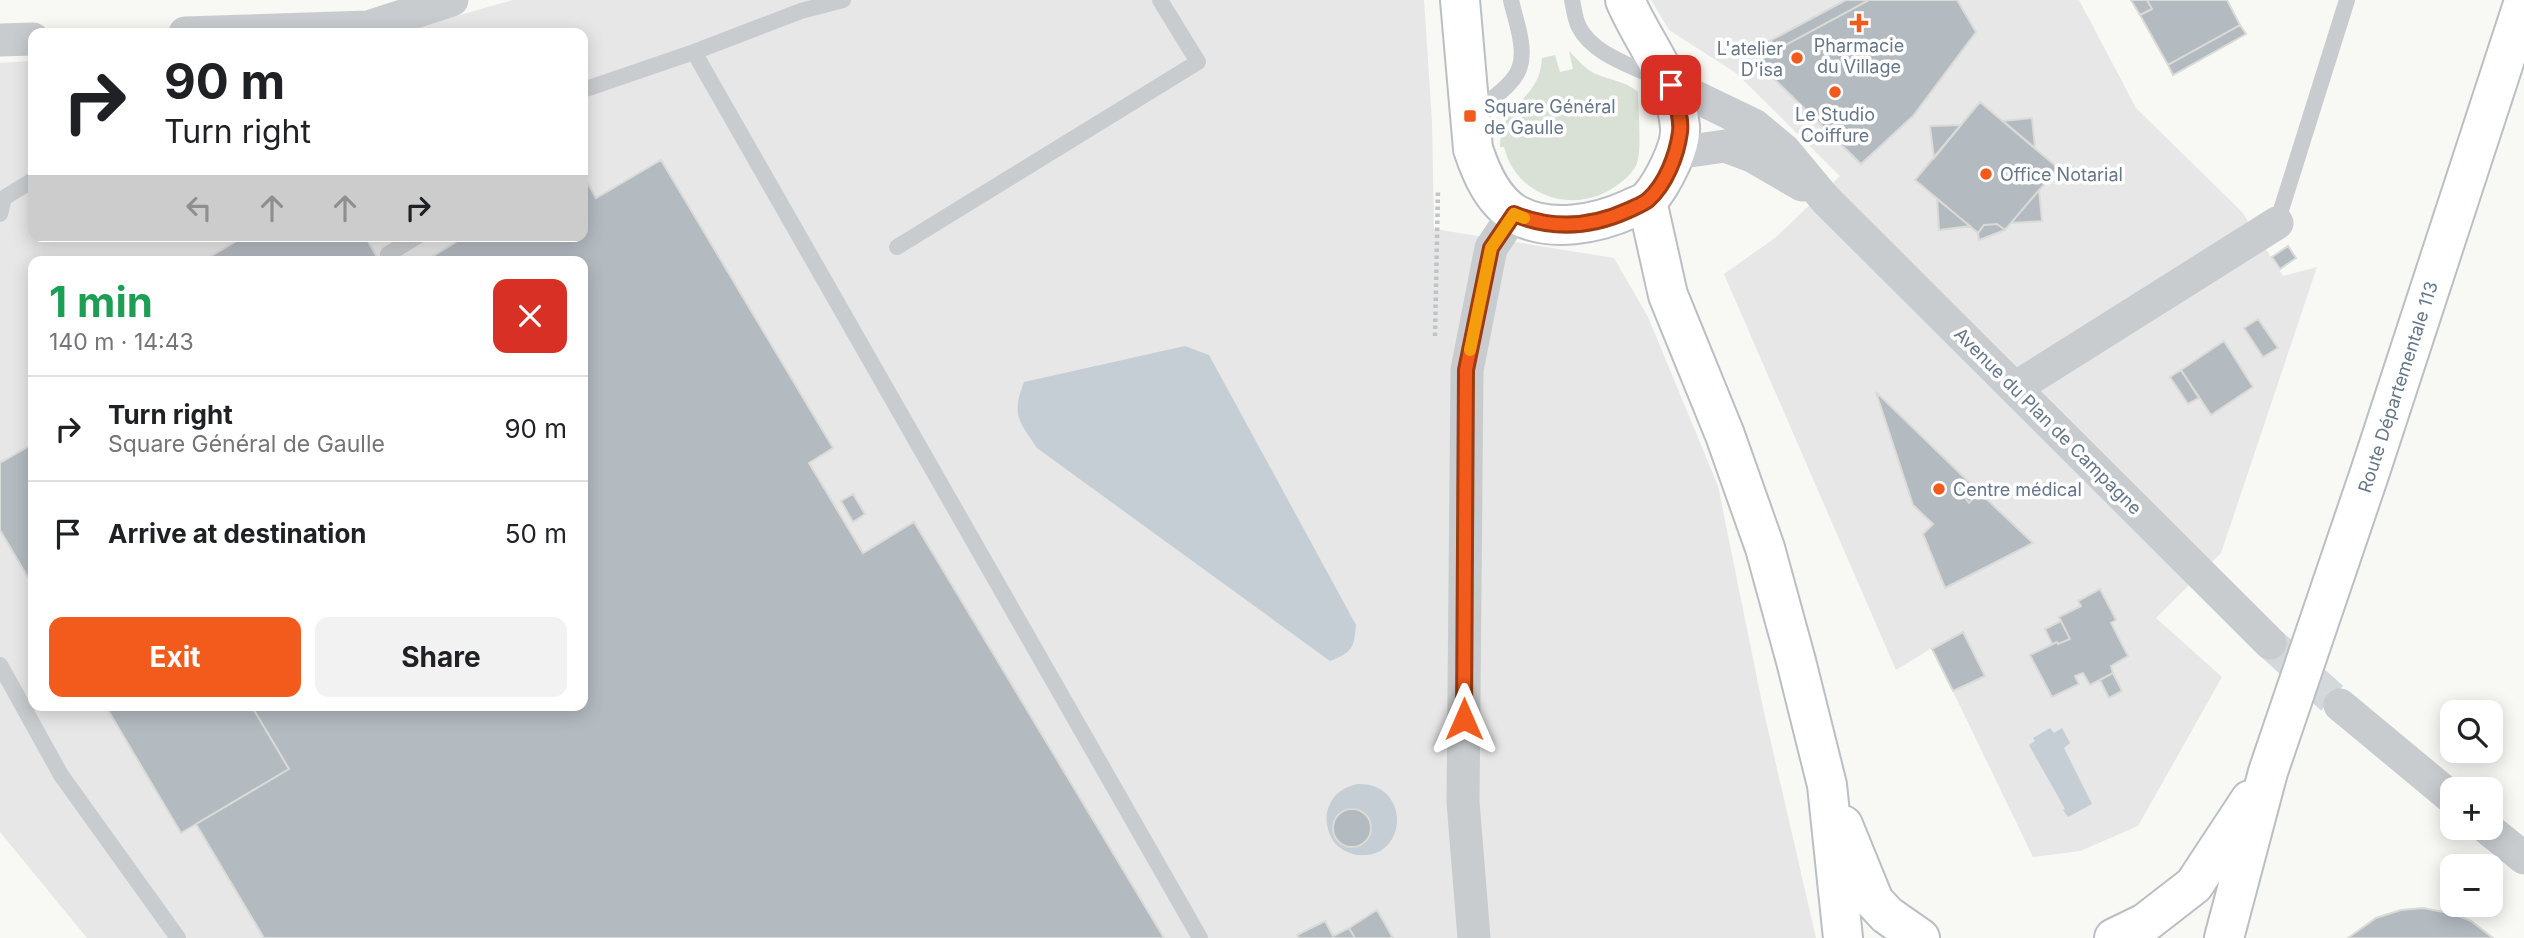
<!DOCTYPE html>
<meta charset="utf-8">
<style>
:root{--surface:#fff;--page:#f2f2f2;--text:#202124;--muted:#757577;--line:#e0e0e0;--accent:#f25b1c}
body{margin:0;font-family:Inter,sans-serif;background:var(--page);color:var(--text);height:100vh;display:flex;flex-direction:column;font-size:26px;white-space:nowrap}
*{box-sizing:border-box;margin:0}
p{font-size:23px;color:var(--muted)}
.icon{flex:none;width:38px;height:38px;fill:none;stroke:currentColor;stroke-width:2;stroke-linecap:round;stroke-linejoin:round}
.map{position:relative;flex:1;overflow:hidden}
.details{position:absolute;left:28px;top:256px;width:560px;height:455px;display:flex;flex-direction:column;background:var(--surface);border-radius:14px;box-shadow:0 4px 18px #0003}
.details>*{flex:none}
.banner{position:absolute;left:28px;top:28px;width:560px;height:214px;border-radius:14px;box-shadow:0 4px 18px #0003;background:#fff;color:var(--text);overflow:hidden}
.buttons{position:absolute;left:2440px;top:700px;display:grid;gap:14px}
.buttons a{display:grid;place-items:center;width:63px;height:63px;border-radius:14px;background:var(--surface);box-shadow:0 4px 18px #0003;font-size:35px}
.pin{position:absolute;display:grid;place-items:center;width:60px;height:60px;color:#fff;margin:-30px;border-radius:14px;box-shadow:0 4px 10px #0006}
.me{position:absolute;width:77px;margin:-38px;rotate:0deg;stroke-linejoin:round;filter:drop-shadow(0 0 5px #0008)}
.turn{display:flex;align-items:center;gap:24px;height:147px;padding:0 21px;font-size:32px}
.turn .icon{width:91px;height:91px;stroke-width:2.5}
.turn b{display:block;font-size:49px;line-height:60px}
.lanes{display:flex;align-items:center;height:66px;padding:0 21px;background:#0003;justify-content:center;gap:35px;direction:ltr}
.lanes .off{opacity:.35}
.round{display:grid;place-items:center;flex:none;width:74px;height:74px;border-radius:14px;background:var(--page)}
.summary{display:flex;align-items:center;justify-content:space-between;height:119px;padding:0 21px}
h1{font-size:42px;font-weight:700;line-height:52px;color:#1e9e55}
.cta{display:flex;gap:14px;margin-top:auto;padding:14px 21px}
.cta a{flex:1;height:80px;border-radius:14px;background:var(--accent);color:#fff;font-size:28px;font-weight:700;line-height:80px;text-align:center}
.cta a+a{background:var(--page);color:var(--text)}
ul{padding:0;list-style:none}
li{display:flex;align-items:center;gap:21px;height:105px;padding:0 21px;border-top:2px solid var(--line)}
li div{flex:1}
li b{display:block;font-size:26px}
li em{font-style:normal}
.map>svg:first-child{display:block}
</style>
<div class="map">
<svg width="2524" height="938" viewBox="0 0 2524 938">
<rect width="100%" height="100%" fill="#f8f8f5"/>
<path fill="#e6e7e6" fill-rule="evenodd" d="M513,0h911l8,122 2,107 180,29 34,59 70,169 45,222 53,230h-1729l-87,-106v-769l33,-2v175h550v-203h-186zM33,261h550v444h-550z
M1651,0h428l57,108 106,104 41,64 34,-9 -96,286 -65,65 66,59 -84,149 -58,25 -47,6 -101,-209 -36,22 -172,-396 51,-36 65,-62 -104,-103 -67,-43z"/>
<path fill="#d9e1d6" d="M1569,51c8,8 16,18 27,23 15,7 28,6 42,18 0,17 4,57 -1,71 -3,8 -9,14 -17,20 -40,33 -103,17 -116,-36h-4c1,-47 40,-45 42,-89l13,-3 5,17 13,-3z"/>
<path fill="#c4ced4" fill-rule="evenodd" d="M1185,346l24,9 147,270c-2,24 -4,27 -26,36l-293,-213c-18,-28 -26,-32 -13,-66z
M2050,728l4,5 8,-5 8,15 -6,5 28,56 -24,13 -5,-7 2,-1c-12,-22 -24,-42 -36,-64l6,-4 -2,-3z
M1358,784c54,-1 50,76 0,71 -9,-1 -18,-6 -24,-13 -7,-11 -10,-24 -5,-36 5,-13 17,-20 29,-22zM1349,809c12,0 19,5 22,17 0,17 -14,23 -29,19l-9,-14 4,-15z"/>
<path fill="#b3bac0" stroke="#dadad7" stroke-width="2" d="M1846,0h23l-113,61 -5,-10z
M1869,0h88l19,32 -63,84 -52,48 -105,-103z
M2131,0h16l5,9 -12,6z
M2147,0h80l13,25 -72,40 -28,-50 12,-6z
M2240,25l6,9 -73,41 -5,-10z
M1980,102l78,66 -53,62 -8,-6 -13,1 -6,8 -63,-53z
M2032,118l3,30 -32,-27z
M1961,125l-27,33 -4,-32z
M661,160l172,288 -24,15 54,90 51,-31 250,416h-900l-68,-114 93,-55 -38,-64h332v-444h-158l41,-25h117v-61l13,23z
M2039,190l3,31 -31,2z
M1937,199l33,27 -31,4z
M1997,224l8,6 -26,10 -1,-7 6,-8z
M245,236h120l14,25h-176z
M2288,246l8,12 -16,11 -8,-12z
M2258,319l20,29 -15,9 -19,-29z
M2224,341l29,46 -42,28 -30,-45z
M2181,370l18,28 -11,6 -18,-27z
M1876,392l97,94 -9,10 5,7 10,-11 54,51 -88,45 -22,-54 10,-10 -20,-19z
M33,444v142l-33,-56v-67z
M1973,486l6,6 -10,11 -5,-7z
M853,494l12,20 -12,8 -12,-21z
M2100,589l16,31 -5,3 17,33 -17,10 2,7 -23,12 -7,-12 -8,3 4,8 -27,13 -22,-42 27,-13 1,2 12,-5 -11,-22 22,-11 -3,-5z
M2061,621l9,18 -12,5 -1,-2 -5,2 -7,-15z
M1963,632l22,44 -32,15 -21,-42z
M2113,673l9,18 -13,7 -9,-18z
M105,705h146l38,64 -108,64z
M1333 828a19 19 0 1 1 38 0a19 19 0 1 1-38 0Z
M2423,908l30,6 18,7 22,17h-145l28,-20 25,-8z
M1377,910l16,28h-38l-6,-10z
M1325,921l9,17h-35l-2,-3z
M1349,928l6,10h-21l-1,-2z"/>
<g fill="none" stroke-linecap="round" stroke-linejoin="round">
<path stroke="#d3d8da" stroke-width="33" stroke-dasharray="33 17" stroke-linecap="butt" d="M2270,643l70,62"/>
<g stroke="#babfc4" stroke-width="42">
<path id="secondary" d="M1460,0l13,149c8,24 20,53 44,66 34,18 80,9 113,-6 6,-3 14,-5 19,-10 10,-11 16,-23 22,-36 5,-11 10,-25 9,-36 -4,-48 -37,-84 -55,-127
M1647,201l21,94 57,140 40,113 31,113 31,124 16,153
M1843,825l31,76 13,14 33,23
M2114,938l31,-15 49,-38 56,-85
M2224,938l44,-166 102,-300 154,-471"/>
</g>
<path stroke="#c1c3c6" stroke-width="4.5" stroke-dasharray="3.5 3.5" stroke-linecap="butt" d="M1435,336l3,-146"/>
<path stroke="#c8cccf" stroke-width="16" d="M1572,0c2,9 3,20 7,27 14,28 55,39 80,52
M694,52l506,886
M583,90l111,-38 107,-41 42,-11
M1474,113c14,-12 41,-28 46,-47 6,-20 -5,-47 -9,-66
M0,214l4,-16 29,-18
M2277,223l70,-223
M897,247l301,-185 -38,-62
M388,254l30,-18
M0,665l61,110 117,163"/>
<path stroke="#c8cccf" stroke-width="33" d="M185,33l183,-6 84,-27
M0,40l33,-1
M1671,85l83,40 31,26 40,48 445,444
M1676,153l49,-7 27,10 50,29
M2015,388l262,-165
M2340,705l112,93
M2487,828l37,30
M1474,938l-11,-136 4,-432 24,-122 23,-34"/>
<use href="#secondary" stroke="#fff" stroke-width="38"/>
</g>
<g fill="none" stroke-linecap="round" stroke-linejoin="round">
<g stroke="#9d3b12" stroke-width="18">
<path id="route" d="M1464,719l2,-349 25,-122 23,-34c39,16 78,13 115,-4 6,-3 14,-6 19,-10 18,-16 29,-45 32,-68 2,-15 -5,-33 -9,-47"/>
</g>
<use href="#route" stroke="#f25b1c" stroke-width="12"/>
<path stroke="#f59e0b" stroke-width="12" d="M1470,350l21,-102 23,-34 10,4"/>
</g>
<g fill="#f25b1c" stroke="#fff" stroke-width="2.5">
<path d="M1855.5 12.5h7v7h7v7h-7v7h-7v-7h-7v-7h7z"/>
<circle cx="1797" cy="58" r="7"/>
<circle cx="1835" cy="92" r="7"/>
<rect x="1463" y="109" width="14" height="14" rx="3.5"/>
<circle cx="1986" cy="174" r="7"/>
<circle cx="1939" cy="489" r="7"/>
</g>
<g text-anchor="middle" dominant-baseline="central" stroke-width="7" stroke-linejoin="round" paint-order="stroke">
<g font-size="18" fill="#657689" stroke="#fff" text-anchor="start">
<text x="1859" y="45" text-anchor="middle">Pharmacie<tspan x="1859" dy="21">du Village</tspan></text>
<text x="1783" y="48" text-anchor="end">L'atelier<tspan x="1783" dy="21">D'isa</tspan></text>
<text x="1484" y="106">Square Général<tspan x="1484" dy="21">de Gaulle</tspan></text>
<text x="1835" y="114" text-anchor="middle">Le Studio<tspan x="1835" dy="21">Coiffure</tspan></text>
<text x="2000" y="174">Office Notarial</text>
<text x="1953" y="489">Centre médical</text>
</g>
<g font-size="18" fill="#657689" stroke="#fff">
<text transform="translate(2398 387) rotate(-72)">Route Départementale 113</text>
<text transform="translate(2048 421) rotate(45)">Avenue du Plan de Campagne</text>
</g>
</g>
</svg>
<div class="buttons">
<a><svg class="icon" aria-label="search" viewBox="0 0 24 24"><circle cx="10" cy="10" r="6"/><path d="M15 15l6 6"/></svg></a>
<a>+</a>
<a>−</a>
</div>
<div class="pin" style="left:1671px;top:85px;background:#d93025"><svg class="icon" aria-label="arrive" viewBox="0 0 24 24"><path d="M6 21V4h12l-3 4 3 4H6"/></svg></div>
<svg class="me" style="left:1464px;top:719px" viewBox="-20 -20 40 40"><path d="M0-17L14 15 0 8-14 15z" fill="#f25b1c" stroke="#fff" stroke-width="4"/></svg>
<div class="banner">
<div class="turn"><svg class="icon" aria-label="right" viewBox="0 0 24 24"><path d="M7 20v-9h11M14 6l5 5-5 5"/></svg><div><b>90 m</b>Turn right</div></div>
<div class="lanes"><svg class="icon off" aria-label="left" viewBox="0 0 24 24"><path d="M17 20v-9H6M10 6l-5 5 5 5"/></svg><svg class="icon off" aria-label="ahead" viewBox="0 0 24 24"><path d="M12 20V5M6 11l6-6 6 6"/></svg><svg class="icon off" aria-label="ahead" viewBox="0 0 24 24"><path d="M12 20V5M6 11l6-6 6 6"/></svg><svg class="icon" aria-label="right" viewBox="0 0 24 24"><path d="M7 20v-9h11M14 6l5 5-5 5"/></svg></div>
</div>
<section class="details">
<div class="summary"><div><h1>1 min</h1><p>140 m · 14:43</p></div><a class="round" style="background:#d93025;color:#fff"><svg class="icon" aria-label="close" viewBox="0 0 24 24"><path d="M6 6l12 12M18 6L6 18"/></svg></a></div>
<ul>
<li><svg class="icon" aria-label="right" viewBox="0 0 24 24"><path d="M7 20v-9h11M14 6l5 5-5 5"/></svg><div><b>Turn right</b><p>Square Général de Gaulle</p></div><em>90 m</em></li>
<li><svg class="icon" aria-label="arrive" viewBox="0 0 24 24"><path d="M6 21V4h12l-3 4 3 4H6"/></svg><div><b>Arrive at destination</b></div><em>50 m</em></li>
</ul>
<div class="cta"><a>Exit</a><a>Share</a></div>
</section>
</div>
